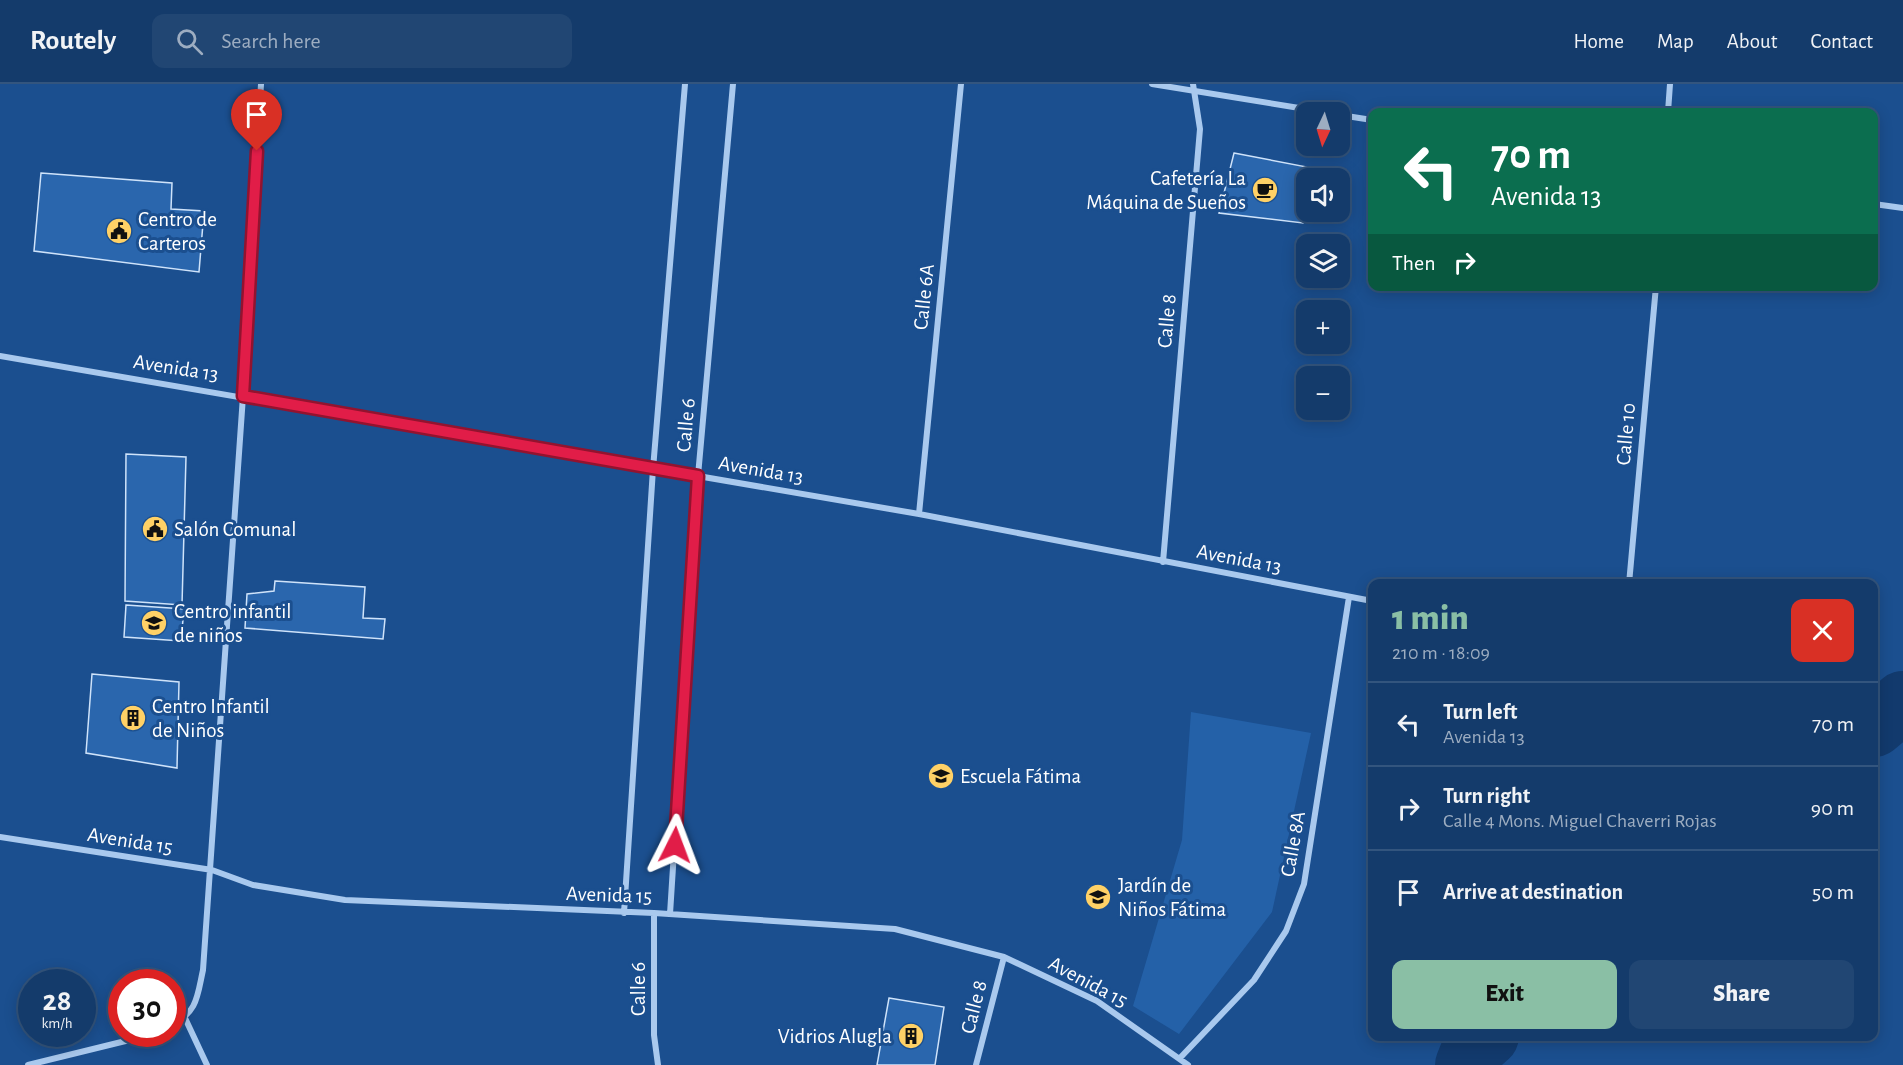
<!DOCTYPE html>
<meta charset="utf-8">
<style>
:root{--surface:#143b6b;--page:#214673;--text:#f1f3f6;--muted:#9dadc1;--line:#33557e;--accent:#8abfa5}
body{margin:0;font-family:"Alegreya Sans",sans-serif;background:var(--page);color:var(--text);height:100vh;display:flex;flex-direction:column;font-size:22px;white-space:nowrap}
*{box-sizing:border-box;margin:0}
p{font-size:20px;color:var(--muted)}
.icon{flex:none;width:33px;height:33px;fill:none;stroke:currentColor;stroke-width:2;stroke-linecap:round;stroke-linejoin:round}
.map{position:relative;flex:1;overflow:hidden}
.sheet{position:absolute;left:1368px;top:495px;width:510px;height:462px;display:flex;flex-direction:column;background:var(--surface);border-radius:12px;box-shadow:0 3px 15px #0003,0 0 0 2px var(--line)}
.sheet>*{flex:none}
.hud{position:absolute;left:1368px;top:24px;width:510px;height:183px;border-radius:12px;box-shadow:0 3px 15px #0003,0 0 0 2px var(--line);background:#0b6e4f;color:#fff;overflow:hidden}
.needle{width:39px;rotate:184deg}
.controls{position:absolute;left:1296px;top:18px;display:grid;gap:12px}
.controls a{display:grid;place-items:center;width:54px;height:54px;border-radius:12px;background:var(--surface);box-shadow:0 3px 15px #0003,0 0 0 2px var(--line);font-size:30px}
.speed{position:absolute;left:18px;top:885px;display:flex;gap:12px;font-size:30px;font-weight:700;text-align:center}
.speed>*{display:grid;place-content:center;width:78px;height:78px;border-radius:50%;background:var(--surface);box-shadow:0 3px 15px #0003,0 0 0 2px var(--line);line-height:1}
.speed small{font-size:15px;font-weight:400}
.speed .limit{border:9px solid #d22;background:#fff;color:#111}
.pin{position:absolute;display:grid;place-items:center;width:51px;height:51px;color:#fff;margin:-62px -26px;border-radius:50% 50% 50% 0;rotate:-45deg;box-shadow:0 0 6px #0007}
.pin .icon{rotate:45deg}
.me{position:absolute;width:66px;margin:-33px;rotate:3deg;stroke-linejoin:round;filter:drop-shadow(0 0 4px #0008)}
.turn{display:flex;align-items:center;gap:21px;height:126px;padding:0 24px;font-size:27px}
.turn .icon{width:78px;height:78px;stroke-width:2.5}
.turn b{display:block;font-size:42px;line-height:51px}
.then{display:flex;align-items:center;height:57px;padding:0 24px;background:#0003;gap:12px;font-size:22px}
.round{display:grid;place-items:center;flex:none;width:63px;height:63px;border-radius:12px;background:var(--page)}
.headline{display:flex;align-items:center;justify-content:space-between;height:102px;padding:0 24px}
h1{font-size:36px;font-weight:800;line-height:45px;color:var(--accent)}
.action{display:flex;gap:12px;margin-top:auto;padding:12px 24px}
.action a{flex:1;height:69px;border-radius:12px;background:var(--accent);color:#111;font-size:24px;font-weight:800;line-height:69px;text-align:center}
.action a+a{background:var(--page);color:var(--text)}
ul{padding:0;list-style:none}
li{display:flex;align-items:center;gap:18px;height:84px;padding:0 24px;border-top:2px solid var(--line)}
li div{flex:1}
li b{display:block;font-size:22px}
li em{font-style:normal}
header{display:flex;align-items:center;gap:36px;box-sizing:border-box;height:84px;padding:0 30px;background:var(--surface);border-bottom:2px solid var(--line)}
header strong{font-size:28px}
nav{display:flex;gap:33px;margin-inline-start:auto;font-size:21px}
.search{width:420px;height:54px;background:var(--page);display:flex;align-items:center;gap:15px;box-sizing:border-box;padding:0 21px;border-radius:12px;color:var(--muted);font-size:22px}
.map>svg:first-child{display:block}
</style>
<header>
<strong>Routely</strong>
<div class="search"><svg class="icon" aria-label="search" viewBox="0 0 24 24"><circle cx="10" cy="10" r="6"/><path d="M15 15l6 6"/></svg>Search here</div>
<nav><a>Home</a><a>Map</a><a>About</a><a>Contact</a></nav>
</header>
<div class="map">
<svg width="1903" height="981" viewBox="0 0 1903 981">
<rect width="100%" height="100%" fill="#1b4f8f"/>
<path fill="#2461a8" d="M1191,628l120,21 -39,179 -93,122 -46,-28 49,-166z"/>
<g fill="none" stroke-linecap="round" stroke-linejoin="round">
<path stroke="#123a6d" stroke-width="62" d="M1874,642l29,-24
M1466,981l6,-15 16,-14"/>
</g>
<path fill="#2a66ad" stroke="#cfe3fa" stroke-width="1.5" d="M1234,69l73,14 -4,56 -84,-10z
M41,89l131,10 -1,26 33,2 -5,61 -165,-21z
M126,370l60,3 -4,148 -57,-4z
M275,497l90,6 -2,31 22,1 -2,20 -138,-11 2,-34 27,-3z
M126,521l58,4 -3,32 -57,-4z
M92,590l87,8 -2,86 -91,-15z
M889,914l55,9 -9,58h-58z"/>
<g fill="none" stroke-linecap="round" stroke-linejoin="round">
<path stroke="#a9c9ee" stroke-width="6" d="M1152,0l172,28
M1668,28l2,-28
M1340,31l32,5
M1874,120l29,4
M0,272l919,158 453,87
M919,430l42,-430
M1163,478l37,-433 -7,-45
M1629,500l27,-298
M0,753l212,33 41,15 92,15 309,13 241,16 109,28 93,44 91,64
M624,829l29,-444 32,-385
M654,829v122l4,30
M670,830l28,-438 35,-392
M185,934l22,47
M172,941c26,-14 25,-28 31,-55l40,-574 18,-312
M1180,974l74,-78 32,-49 18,-47 45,-287
M28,981l126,-31
M976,981l28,-108"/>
</g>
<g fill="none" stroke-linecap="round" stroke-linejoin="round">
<g stroke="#92132f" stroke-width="15">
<path id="route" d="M257,67l-14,245 455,80 -23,369"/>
</g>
<use href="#route" stroke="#e11d48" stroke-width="10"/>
</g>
<defs>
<g id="cafe-disc" transform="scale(1.35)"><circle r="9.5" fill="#ffd166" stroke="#1b4f8f"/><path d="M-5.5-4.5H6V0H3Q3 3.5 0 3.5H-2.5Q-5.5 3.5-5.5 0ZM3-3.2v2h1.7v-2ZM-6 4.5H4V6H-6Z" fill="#111"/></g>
<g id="civic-disc" transform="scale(1.35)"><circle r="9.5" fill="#ffd166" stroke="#1b4f8f"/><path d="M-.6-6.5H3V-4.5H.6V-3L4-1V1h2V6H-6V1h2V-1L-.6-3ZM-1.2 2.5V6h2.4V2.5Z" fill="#111"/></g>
<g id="school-disc" transform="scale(1.35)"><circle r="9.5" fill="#ffd166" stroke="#1b4f8f"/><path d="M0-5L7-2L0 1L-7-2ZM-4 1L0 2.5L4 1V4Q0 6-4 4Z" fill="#111"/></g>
<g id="building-disc" transform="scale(1.35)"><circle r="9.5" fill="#ffd166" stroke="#1b4f8f"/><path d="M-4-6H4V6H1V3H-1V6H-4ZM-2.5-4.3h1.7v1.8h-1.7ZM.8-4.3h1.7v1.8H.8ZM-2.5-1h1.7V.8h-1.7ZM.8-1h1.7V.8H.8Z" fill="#111"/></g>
</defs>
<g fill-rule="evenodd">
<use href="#cafe-disc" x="1265" y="106"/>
<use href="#civic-disc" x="119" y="147"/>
<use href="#civic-disc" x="155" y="445"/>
<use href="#school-disc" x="154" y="539"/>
<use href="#building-disc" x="133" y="634"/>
<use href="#school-disc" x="941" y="692"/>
<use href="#school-disc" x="1098" y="813"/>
<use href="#building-disc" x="911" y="952"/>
</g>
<g text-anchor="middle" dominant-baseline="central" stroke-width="6" stroke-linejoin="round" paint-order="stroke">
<g font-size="21" fill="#fff" stroke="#1b4f8f" text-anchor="start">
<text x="1246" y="94" text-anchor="end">Cafetería La<tspan x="1246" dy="24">Máquina de Sueños</tspan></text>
<text x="138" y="135">Centro de<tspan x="138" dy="24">Carteros</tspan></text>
<text x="174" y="445">Salón Comunal</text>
<text x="174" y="527">Centro infantil<tspan x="174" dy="24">de niños</tspan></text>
<text x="152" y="622">Centro Infantil<tspan x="152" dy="24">de Niños</tspan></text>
<text x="960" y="692">Escuela Fátima</text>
<text x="1118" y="801">Jardín de<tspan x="1118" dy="24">Niños Fátima</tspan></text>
<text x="892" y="952" text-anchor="end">Vidrios Alugla</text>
</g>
<g font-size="21" fill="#fff" stroke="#1b4f8f">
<text transform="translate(924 213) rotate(-84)">Calle 6A</text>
<text transform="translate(1167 237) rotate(-85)">Calle 8</text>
<text transform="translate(176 284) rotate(9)">Avenida 13</text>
<text transform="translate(686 341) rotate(-85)">Calle 6</text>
<text transform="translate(1626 350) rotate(-85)">Calle 10</text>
<text transform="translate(761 386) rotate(10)">Avenida 13</text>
<text transform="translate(1239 475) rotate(11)">Avenida 13</text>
<text transform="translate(130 757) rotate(9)">Avenida 15</text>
<text transform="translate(1293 760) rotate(-80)">Calle 8A</text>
<text transform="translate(609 811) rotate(2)">Avenida 15</text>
<text transform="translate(1088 898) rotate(28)">Avenida 15</text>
<text transform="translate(638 905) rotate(-90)">Calle 6</text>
<text transform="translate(974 923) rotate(-76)">Calle 8</text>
</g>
</g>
</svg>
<div class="controls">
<a><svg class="needle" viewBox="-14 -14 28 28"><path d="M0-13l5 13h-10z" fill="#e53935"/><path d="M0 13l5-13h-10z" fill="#9dadc1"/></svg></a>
<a><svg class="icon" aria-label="sound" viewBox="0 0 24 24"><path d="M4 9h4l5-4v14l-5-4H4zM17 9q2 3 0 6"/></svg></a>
<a><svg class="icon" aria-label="layers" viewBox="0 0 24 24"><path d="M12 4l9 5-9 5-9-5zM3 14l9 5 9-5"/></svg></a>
<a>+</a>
<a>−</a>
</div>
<div class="speed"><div>28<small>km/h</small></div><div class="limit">30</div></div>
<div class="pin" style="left:257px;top:67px;background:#d93025"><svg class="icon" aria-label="arrive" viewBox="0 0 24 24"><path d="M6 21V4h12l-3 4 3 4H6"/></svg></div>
<svg class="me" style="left:675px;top:761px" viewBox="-20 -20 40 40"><path d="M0-17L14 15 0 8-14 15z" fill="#e11d48" stroke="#fff" stroke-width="4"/></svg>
<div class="hud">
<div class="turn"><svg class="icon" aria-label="left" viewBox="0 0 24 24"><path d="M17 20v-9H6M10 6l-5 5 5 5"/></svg><div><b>70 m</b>Avenida 13</div></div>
<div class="then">Then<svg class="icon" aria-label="right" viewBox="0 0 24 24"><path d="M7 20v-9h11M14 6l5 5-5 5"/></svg></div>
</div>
<section class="sheet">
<div class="headline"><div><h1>1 min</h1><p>210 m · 18:09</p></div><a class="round" style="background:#d93025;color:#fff"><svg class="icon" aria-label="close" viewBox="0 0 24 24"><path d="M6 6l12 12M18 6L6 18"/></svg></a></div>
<ul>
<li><svg class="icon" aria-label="left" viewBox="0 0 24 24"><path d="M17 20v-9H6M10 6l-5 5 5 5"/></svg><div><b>Turn left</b><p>Avenida 13</p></div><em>70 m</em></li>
<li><svg class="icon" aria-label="right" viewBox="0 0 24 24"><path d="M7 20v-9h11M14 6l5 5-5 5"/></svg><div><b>Turn right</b><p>Calle 4 Mons. Miguel Chaverri Rojas</p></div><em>90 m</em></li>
<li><svg class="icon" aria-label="arrive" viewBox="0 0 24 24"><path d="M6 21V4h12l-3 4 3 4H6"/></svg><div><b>Arrive at destination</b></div><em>50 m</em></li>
</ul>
<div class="action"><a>Exit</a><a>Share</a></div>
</section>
</div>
